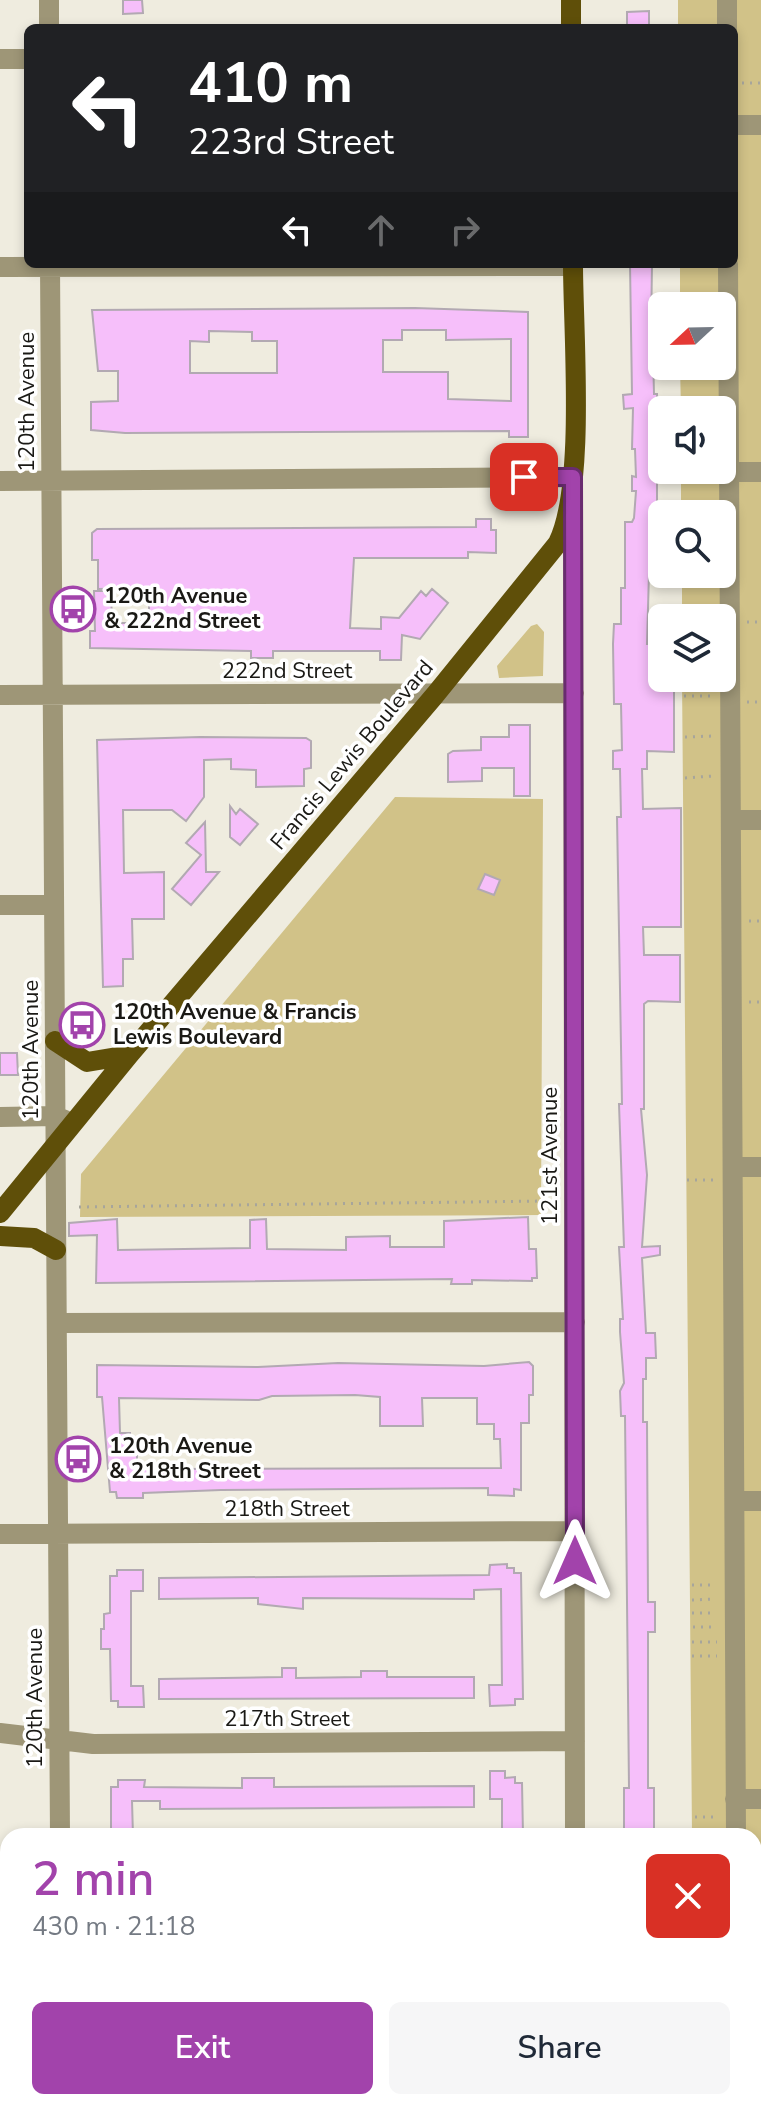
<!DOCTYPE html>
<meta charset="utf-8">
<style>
:root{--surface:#fff;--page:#f6f6f7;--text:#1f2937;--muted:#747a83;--accent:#a243ab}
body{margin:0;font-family:"Nunito Sans",sans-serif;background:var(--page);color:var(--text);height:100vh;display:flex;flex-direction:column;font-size:30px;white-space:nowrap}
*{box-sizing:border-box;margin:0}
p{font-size:26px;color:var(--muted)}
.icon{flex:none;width:44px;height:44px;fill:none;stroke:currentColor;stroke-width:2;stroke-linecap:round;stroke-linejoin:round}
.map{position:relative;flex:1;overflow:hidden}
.drawer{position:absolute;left:0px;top:1828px;width:762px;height:282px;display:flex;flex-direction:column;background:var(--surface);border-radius:24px 24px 0 0;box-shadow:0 4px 12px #0003}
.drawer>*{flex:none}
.guide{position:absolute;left:24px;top:24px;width:714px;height:244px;border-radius:12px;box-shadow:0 4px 12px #0003;background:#202124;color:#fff;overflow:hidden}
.needle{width:52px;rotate:248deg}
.tools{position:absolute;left:648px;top:292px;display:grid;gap:16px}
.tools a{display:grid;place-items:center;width:88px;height:88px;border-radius:12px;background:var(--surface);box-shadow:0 4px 12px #0003;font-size:40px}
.pin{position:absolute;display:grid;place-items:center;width:68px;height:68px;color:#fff;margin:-34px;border-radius:16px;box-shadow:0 4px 12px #0006}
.me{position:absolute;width:88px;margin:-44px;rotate:0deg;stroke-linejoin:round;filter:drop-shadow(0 0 6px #0008)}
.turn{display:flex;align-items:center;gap:28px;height:168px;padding:0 32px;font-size:36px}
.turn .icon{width:104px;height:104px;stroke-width:2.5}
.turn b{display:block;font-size:56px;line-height:68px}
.lanes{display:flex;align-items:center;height:76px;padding:0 32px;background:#0003;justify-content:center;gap:40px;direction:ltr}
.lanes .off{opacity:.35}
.round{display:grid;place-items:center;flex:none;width:84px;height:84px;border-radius:12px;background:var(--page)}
.overview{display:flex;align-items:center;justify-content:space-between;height:136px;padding:0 32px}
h1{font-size:48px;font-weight:600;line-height:60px;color:var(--accent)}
.primary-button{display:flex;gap:16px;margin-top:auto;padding:16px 32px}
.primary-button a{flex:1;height:92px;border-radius:12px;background:var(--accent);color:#fff;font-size:32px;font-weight:600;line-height:92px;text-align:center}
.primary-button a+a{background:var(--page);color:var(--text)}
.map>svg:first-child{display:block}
</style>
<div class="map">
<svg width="761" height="2109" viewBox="0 0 761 2109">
<rect width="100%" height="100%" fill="#efecdf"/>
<path fill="#d1c288" d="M678,0h83v1986h-7v-150h-62l-10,-1158h40v-60h-40v-44h40v-60h-41v-44h41v-60h-41l-1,-44h42v-60h-42v-42h54v-236h-56z
M537,624l7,8 -1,44 -44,2 -2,-12 34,-40z
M395,797l148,2 -2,416 -461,2 1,-43z
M573,2102h145v7h-146z"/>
<path fill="#f6bffa" stroke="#b2a9b2" stroke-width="2" fill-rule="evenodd" d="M123,0h19l1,13 -20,1z
M649,11v17h-22v-16z
M630,264h22l-1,70h11v17h-9l1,43h3l1,22h4v16h-5v105h-7l-3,107h15v34h12v74l-27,-1v18h-5l1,40 38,-1v119h-38l1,28h36v47l-32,-1 -4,3v105h-3l6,66 -5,72 18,-1v9l-18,3 4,75h9l1,25h-10v21h-3v43h4l1,180h7v30h-7v156h6v48h-30v-48h5l-4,-372h-4l-1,-25 4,-8 -4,-51v-13h3l-4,-72h5l-5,-143h3l-5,-287h4l-1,-48h-7v-18l9,-1 -1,-46h-7l-1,-60 1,-20h7v-36h4v-66h7l2,-4 2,-27h-4v-15l4,1 -1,-28h-3l1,-41 -9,1 -1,-14 9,-1z
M415,308l113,4v125h-19v-6l-384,2 -34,-3v-28l27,-1v-30h-20l-6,-61zM402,330h44v10l65,-1v62l-63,-2v-27h-65v-32h19zM209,331l43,1v9h25v32h-87v-32l19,1z
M476,519h15v11h5v23l-28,-1v6h-114l-4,70 31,1v-12l18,1 22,-27 5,5 6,-7 16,14 -28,36 -18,-4 -1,25h-21v-9h-107v7h-22v-7l-161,-3v-17h5l-1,-40h17l1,32h37v-35l-51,1v-29h-6v-27l5,-4 379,-2z
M509,725h21v71h-16v-28h-32v13l-34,1v-28l5,-3 28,-1v-13h28z
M200,737l106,1 5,3v27l-7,1v17l-48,1v-17l-25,-1v-10l-27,1v37l-18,24 -14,-11h-49l1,63 40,-1v47h-32l1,40h-10v27l-20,1 -6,-247z
M230,806l6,8 4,-5 18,15 -18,21 -10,-8z
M205,822l1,50h13l-28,33 -19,-16 29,-34 -15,-12z
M485,874l15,6 -6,15 -16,-6z
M0,1053h17l1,22h-18z
M528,1217l1,32h7l1,29h-5v3l-60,-1v4h-21l1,-5 -356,4 1,-48 -28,1v-13l48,-4 1,31 132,-2v-28l16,-1 1,30 79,1v-13l44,-1v11h54v-26z
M529,1362l4,4v29h-4v28h-8v67l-7,-1v7l-26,-1v-7l-267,2 -78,3v5h-26l-1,-6h-6l-8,-95h-5v-32l161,2 80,-4 146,3zM355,1395l25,2v29h43l-1,-28h55v26h17v15h6l1,29 -364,1v-17h-7v-19h-10l-1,-35 140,2 13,-4z
M507,1564v4h7v5h7l2,126h-8v6l-25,1 -1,-21h13l-1,-96 -27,1v9l-171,-1v11l-45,-5v-6l-99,1v-21l330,-3 1,-10z
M117,1570h26v21h-12v95h12l1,21h-26v-6h-7l-1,-52h-9v-20h3v-15l6,-1v-37h7z
M282,1668h14v10l65,-1v-6h26v6h87v21l-315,1v-20l123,-2z
M490,1771h15v7l10,-1v6h7l1,52 -21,1v-37h-12z
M242,1778h32v9l200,-1v21l-314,2v-8h-28l1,35h-22v-49h7v-7h27l-1,7 98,1z"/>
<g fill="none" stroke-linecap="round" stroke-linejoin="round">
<path stroke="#a7a59b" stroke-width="3" stroke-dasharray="2 6" stroke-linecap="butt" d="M734,83h27
M747,622h14
M684,696h29
M747,702h14
M685,737l28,-1
M685,778l28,-2
M749,921h12
M749,1002h12
M687,1180h29
M79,1207l467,-6
M692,1585h24
M692,1600l24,-1
M692,1613h24
M693,1627h24
M692,1642h25
M692,1656h25
M695,1817h24
M695,1832l24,-1"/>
<path stroke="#9e9677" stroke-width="20" d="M49,0v28
M727,0v28
M0,59h28
M734,125h27
M50,264l10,1572
M728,264l8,1572
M0,267l573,-1
M730,472h31
M0,481l573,-4 2,1359
M0,695l574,-2
M733,820h28
M0,905h54
M0,1117l55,-1 10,4
M735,1167h26
M57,1323l518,-1
M736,1501h25
M0,1534l575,-3
M0,1733l93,11 482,-3
M735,1799h26
M754,1964h7
M63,2102v7
M550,2109l1,-7"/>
<path stroke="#5f4f09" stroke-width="20" d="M571,0v28
M55,1041l32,21 42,-7
M0,1213l129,-158 306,-360 123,-152c28,-57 15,-211 15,-279
M0,1236l34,2 22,12
M0,1945l8,1
M0,1973l8,1
M754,2010l7,1
M754,2040h7"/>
</g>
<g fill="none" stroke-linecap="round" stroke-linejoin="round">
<g stroke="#692c6f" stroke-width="20">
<path id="route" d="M524,477h49l2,1084"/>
</g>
<use href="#route" stroke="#a243ab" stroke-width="14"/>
</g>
<defs>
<g id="bus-ring" transform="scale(2.3)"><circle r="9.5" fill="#fff" stroke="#a243ab" stroke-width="1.5"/><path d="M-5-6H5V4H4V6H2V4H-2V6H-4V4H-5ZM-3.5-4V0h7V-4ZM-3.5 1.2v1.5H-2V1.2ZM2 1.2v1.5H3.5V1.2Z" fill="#a243ab"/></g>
</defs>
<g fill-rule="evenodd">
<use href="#bus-ring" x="73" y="609"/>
<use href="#bus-ring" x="82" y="1025"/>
<use href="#bus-ring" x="78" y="1459"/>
</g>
<g text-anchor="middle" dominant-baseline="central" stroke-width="7" stroke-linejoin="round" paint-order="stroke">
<g font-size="22" fill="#1a1915" stroke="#fff">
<text transform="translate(27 402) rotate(-90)">120th Avenue</text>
<text x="287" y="671">222nd Street</text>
<text transform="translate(352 755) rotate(-50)">Francis Lewis Boulevard</text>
<text transform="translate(31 1050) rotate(-90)">120th Avenue</text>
<text transform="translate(550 1156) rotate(-90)">121st Avenue</text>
<text x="287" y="1509">218th Street</text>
<text transform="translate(35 1698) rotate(-90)">120th Avenue</text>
<text x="287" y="1719">217th Street</text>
</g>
<g font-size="22" font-weight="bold" fill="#1a1915" stroke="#fff" text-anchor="start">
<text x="104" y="596">120th Avenue<tspan x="104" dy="25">&amp; 222nd Street</tspan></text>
<text x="113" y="1012">120th Avenue &amp; Francis<tspan x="113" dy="25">Lewis Boulevard</tspan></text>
<text x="109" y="1446">120th Avenue<tspan x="109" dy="25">&amp; 218th Street</tspan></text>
</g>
</g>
</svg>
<div class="tools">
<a><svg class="needle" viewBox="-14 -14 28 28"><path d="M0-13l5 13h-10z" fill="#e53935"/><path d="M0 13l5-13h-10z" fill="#747a83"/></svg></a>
<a><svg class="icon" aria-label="sound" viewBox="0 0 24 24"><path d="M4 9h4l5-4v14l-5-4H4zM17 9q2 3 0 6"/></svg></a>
<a><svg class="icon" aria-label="search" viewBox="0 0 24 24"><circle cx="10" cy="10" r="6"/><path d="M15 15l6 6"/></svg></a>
<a><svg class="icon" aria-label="layers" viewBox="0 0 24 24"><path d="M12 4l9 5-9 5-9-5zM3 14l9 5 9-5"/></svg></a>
</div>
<div class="pin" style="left:524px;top:477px;background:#d93025"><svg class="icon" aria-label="arrive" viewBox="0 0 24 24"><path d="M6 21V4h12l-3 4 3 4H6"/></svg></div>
<svg class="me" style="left:575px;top:1561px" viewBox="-20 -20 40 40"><path d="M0-17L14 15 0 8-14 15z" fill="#a243ab" stroke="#fff" stroke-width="4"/></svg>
<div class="guide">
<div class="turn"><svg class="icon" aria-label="left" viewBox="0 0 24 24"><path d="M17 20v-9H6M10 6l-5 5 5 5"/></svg><div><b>410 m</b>223rd Street</div></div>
<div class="lanes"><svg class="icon" aria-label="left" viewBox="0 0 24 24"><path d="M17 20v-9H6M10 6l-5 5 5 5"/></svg><svg class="icon off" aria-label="ahead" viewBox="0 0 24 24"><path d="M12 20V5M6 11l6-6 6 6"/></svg><svg class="icon off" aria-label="right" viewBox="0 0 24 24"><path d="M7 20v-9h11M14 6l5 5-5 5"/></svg></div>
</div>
<section class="drawer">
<div class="overview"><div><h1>2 min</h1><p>430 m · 21:18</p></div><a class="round" style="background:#d93025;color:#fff"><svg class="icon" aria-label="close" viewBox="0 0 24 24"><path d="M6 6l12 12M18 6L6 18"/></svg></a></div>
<div class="primary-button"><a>Exit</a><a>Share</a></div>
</section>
</div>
